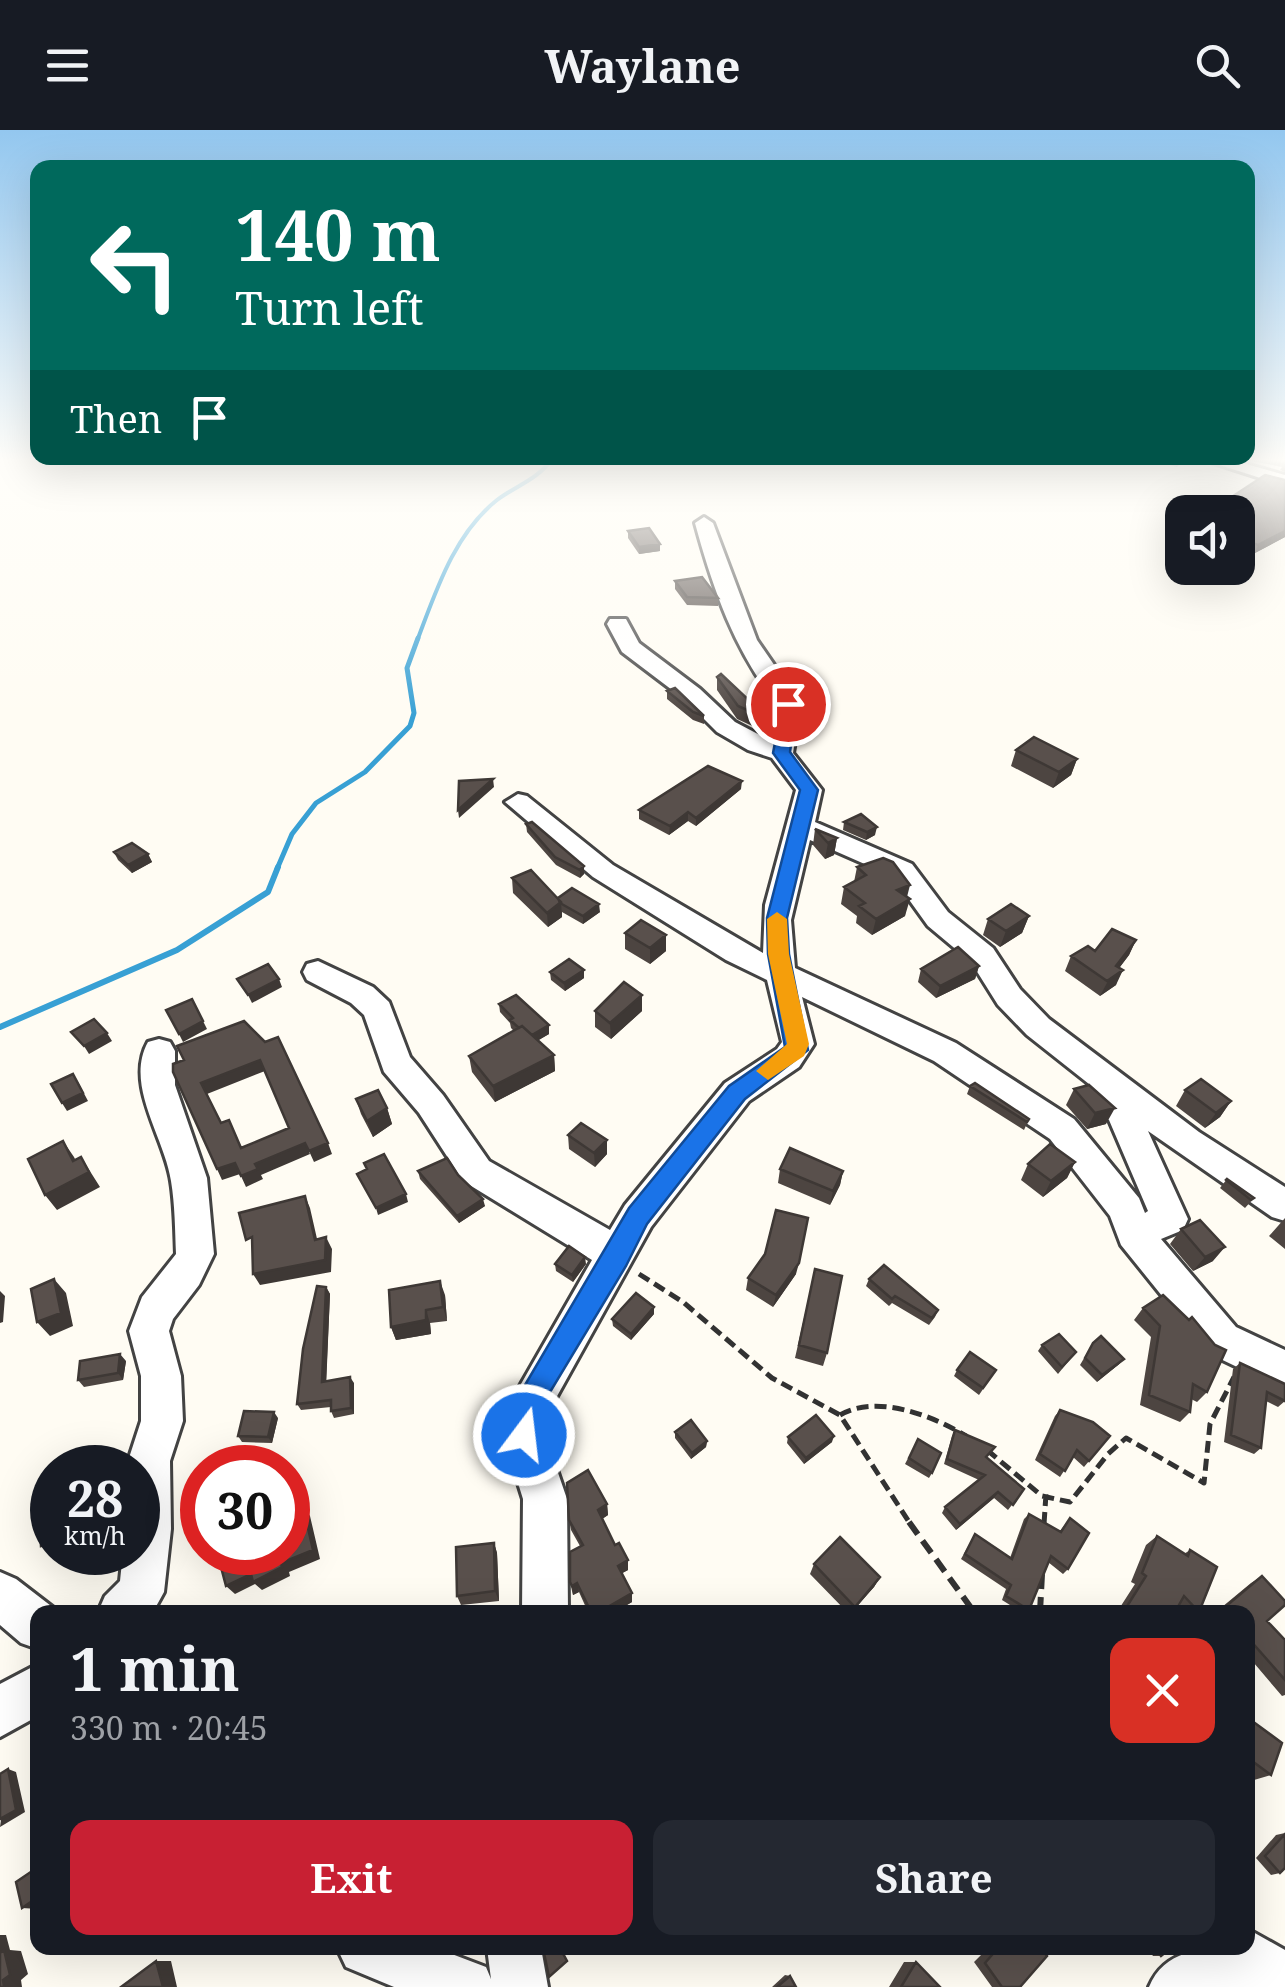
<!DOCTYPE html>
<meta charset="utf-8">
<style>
:root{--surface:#171b24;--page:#242831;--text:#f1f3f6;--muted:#9ea1a6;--accent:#c82033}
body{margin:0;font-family:"Noto Serif",serif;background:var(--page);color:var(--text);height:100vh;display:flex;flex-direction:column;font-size:38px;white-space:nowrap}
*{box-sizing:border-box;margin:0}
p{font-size:32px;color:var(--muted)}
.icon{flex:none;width:55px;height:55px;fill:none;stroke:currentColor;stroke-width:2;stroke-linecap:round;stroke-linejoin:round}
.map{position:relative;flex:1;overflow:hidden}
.side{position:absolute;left:30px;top:1475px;width:1225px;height:350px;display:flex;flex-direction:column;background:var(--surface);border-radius:20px;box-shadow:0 10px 40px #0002}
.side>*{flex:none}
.hud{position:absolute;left:30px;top:30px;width:1225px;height:305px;border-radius:20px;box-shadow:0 10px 40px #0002;background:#00695c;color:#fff;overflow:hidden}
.fabs{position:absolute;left:1165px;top:365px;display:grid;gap:20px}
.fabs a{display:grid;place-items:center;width:90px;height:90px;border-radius:20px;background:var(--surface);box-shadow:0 10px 40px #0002;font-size:50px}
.speed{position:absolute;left:30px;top:1315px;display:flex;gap:20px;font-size:50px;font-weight:700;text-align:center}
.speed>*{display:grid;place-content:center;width:130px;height:130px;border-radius:50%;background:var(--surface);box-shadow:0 10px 40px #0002;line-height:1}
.speed small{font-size:25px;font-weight:400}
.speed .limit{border:15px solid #d22;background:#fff;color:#111}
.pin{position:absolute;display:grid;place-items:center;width:85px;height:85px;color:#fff;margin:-42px;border:5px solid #fff;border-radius:50%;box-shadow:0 2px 10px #0007}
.me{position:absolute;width:110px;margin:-55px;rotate:15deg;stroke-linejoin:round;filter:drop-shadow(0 0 8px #0008)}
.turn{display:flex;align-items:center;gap:35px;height:210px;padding:0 40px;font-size:45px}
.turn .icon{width:130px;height:130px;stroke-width:2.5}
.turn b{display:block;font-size:70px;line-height:85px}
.then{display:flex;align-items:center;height:95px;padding:0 40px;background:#0003;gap:20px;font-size:38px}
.round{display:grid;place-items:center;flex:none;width:105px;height:105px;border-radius:20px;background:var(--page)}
.overview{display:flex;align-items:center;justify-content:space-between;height:170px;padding:0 40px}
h1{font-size:60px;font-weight:700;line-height:75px}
.cta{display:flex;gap:20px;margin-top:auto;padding:20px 40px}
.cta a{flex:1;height:115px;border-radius:20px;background:var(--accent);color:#fff;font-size:40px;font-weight:700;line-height:115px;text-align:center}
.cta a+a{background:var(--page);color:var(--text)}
header{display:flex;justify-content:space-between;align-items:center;height:130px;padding:0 40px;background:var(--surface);font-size:45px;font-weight:700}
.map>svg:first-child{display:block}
</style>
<header><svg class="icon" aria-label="menu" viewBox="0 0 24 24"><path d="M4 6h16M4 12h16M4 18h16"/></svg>Waylane<svg class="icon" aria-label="search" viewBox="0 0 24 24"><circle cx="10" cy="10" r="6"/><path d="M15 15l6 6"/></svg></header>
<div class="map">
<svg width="1285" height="1857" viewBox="0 0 1285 1857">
<rect width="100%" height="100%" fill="#fffcf3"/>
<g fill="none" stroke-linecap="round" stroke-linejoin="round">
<path stroke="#38a0d4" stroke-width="4" d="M417,511c19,-50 37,-107 80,-141 20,-15 40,-20 55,-41"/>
<path stroke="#38a0d4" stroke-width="5" d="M277,739l15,-35 24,-31 49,-31 45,-46 4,-13 -7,-45 11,-30"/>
<path stroke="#38a0d4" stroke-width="6" d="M0,897l177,-77 91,-58 10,-25"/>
<g stroke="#434343" stroke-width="6">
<path id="minor" d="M1201,329h27l57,16v11z
M704,387l9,6 44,117 44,64 -8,49 29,37 -7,32 97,42 36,48 45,36 27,41 29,30 150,113 86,55v34l-13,-4 -124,-86 40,88 -5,11 -22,9 75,88 49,23v40l-77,-37 -87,-108 -11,-29 -60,-77 -116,-78 -132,-64 12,47 -15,23 -50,34 -98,126 -105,189 -1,19 22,64 1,113h-46l1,-113 -20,-64 2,-23 87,-152 -129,-79 -44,-68 -35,-41 -20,-57 -13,-12 -44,-23 -4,-8 4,-8 11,-3 55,26 16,15 21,55 33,38 46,66 121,69 15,-25 100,-122 52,-34 5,-7 -15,-62 -41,-20 -133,-83 -88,-75 13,-8 9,2 86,69 150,88 2,-48 31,-115 -24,-32 -24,-8 -31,-18 -33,-33 -62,-47 -15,-28 3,-5h16l13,24 61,46 35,33 36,19 6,-37c-43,-54 -64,-115 -82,-181zM810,710l82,36 36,50 43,36 27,43 29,30 62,49 -7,10 5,9 22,17 39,91 -3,2 -6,-15 -65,-79 -118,-76 -161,-75 -4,-48z
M159,909l11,3 5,9v34l32,93 7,76 -15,31 -26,34 -4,12 12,45 2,45 -13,40 1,68 -7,63 -11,20h-55l7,-16 15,-15 3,-29h15v-84h-10v-7l13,-40v-45l-12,-45 13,-34 34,-43c-1,-24 -1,-49 -5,-73 -6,-43 -47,-96 -23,-139z
M0,1442l16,7 39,30 1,3h-18v37l-17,-6 -21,-18z
M38,1534v52l-38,21v-53z
M1253,1802l32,18v37h-136c17,-41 59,-39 99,-39v-13z
M337,1818h99l50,19 5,12 -4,-31h54l7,39h-154l-48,-20z"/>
</g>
<path stroke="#323232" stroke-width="5" stroke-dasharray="12 6" stroke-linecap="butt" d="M639,1144l44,28 89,76 68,37 71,110
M840,1285c36,-21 92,0 126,21
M987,1320l55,46 28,6 38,-48 18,-16 78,45 6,-59 24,-47
M1044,1394l2,-30"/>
<path stroke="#323232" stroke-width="6" stroke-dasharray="15 8" stroke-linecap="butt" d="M909,1392l65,90
M1040,1482l2,-38"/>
<use href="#minor" fill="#fff" fill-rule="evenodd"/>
</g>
<path fill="#4d4541" d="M1148,329h37l-8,8z
M1242,329h43v13l-5,-2 2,-3z
M1285,350v57l-30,16 -17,-6v-35l-14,-4 3,-8z
M628,401l32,13v7l-21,3 -11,-16z
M675,451l43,17v8l-31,-1 -12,-16z
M717,547l53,43 -2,13 -31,-14 -20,-29z
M667,561l37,25v8l-11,-4 -26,-21z
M1016,620l61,9 -6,16 -18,13 -42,-22z
M741,659l-45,37 -8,-5 -19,14 -30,-16v-9z
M844,692l31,13 -9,5 -23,-10z
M526,694l58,42v8l-4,4 -24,-13 -29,-33z
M815,699l22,9 -3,17 -9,4 -12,-14z
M114,722l34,2 4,8 -20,11 -14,-13z
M857,737l50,30 -2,19 -33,19 -16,-12 1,-7 -16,-12 3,-17 10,-5z
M512,748l46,20 42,14 -17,12 -21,-12v5l-14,10 -35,-34z
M1029,786l-7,17 -22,14 -17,-12 5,-16z
M625,803l41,18 -16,13 -25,-15z
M1136,810l-7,15 -10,13 -3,17 -16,11 -35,-25 6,-15z
M979,836l-4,13 -39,19 -18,-16 3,-13z
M550,842l34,6 -19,13 -14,-11z
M499,874l50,21v9l-11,6 16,15 1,16 -60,31 -23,-30 -3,-16 45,-25 -3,-3 -1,-5 -10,-11z
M595,881h47l-31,28 -16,-12z
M970,956l59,33 -5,11 -57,-36z
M1074,959l32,35 -19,5 -21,-24z
M1185,960l46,11 -11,16 -15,11 -29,-22z
M356,969l31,9 5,16 -19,13 -12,-23z
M568,1005l39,19 -12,13 -26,-18z
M1075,1032l-8,16 -24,19 -22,-17 7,-16z
M780,1039l63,2 -3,14 -10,20 -52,-22z
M418,1041l40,4 27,31 -26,17 -39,-44z
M1227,1049l27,19 -9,10 -25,-20z
M1285,1088v31l-16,-13z
M1181,1099l32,32 -20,10 -23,-27z
M555,1134h31l-13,18 -17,-11z
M815,1139l12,84 -4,13 -28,-8z
M796,1144l-23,33 -27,-17 2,-12z
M869,1149l69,31 -3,7 -6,8 -37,-22 -3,3 -23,-20z
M326,1157l4,7 -4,87 28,2v31l-20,4 -3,-7v-4l-30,3 -4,-6z
M445,1165l2,26 -17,2 1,11 -35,6 -5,-13z
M1143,1178l46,12 18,72 -10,10 -6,-3 -1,13 -10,10 -40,-17 11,-68 -17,-17z
M654,1184l-23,26 -18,-14 -1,-7z
M1093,1213l31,16 -6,6 -21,17 -17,-17z
M1042,1215l34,7 -18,22 -20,-23z
M126,1231l-3,19 -39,7 -6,-7z
M1240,1233l45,38 -7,6 -12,-6 -5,47 -7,6 -30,-12 9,-73z
M957,1240h39l-17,25 -25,-19z
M1060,1280l50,26 -26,31 -11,-10 -13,20 -25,-17 20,-44z
M278,1288l-6,25 -30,-1 -4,-6z
M955,1300l69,59 -16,21 -14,-12 -38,32 -14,-17 3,-6 34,-27 -35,-16 8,-28z
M675,1302l32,9 -1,6 -15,12 -16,-21z
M788,1307l44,5 -28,22 -17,-21z
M918,1309l14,34 -3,5 -24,-14z
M607,1374l1,11 -6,4 13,26 13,15v10l-6,3 10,20v9l-17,10h-27l-9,-20 -6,3 -1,-4 -2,-9 10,-36 -9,-16 -2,-10z
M1029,1384l31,17 10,-13 -2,51 -5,5 -15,-12 -19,48 -2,2h-6l-19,-12 4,-11 -45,-30 14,-25 35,24 14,-39z
M1157,1406l27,18 6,-4 9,62h-20l-2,-2 -2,2h-58l18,-28 -4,-2 15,-37z
M494,1413l3,10 2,48 -38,4 -4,-9z
M814,1434l66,13 -6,10 -22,25h-5l-37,-38z
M1262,1446l5,45 18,19v55l-3,1 -34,-40v-44h-32l35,-29z
M1248,1588l23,57 -17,5 -6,-5z
M1285,1703l-5,40 -9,2 -15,-17 20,-23z
M988,1818h52l-20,39h-28l-18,-25z
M1147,1818h24l-10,8h-8z
M904,1832h12l24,25h-51z
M785,1845l5,1 6,11h-24z"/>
<path fill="#3e3835" d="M1285,401v6l-30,16 3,-8z
M660,414v7l-21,3v-7z
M1077,629l-6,16 -18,13 6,-16z
M493,649l1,8 -35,31 -1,-8z
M742,651l-1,8 -45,37v-8z
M688,682v9l-19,14 1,-9z
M877,697l-2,8 -9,5 1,-8z
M837,708l-3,17 -9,4 3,-16z
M148,724l4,8 -20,11 -4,-8z
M584,736v8l-4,4v-8z
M910,755l-4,16 4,-2 -5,17 -33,19 4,-16 21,-29z
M561,772l1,15 -14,10 -1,-14z
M599,774l1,8 -17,12v-8z
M1029,786l-7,17 -22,14 6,-16z
M666,805v16l-16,13v-16z
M1136,810l-7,15 -18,24 12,-9 -7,15 -16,11 16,-30z
M979,836l-4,13 -39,19 4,-12z
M584,840v8l-19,13 -1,-8z
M279,849l3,8 -30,16 -4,-8z
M642,865v16l-31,28 -1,-16z
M203,891l4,8 -24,13 -4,-8z
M549,895v9l-20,12 -1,-8z
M107,903l5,8 -23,13 -5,-8z
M554,925l1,16 -60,31 -2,-16z
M260,930l5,11 -58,23 -6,-11z
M78,952l10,19 -21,10 -5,-8z
M1231,971l-11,16 -15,11 11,-15z
M387,978l5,16 -19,13 -6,-16z
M1115,978l-9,16 -19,5 8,-16z
M607,1010v14l-12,13 -1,-14z
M63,1011l11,16 9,18 -2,-18 19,30 -43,23 -12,-15 28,-34z
M305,1013l5,11 -49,21 -6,-11z
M328,1013l4,11 -18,8 -5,-11z
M1075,1032l-8,16 -24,19 8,-16z
M235,1033l5,11 -18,6 -5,-11z
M258,1039l5,10 -17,8 -5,-11z
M843,1041l-3,14 -10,20 3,-14z
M406,1064l2,8 -30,13 -2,-7z
M305,1066l5,12 10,44 -5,-12z
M483,1069l2,7 -26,17 -2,-7z
M326,1107l6,12 -1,23 -71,13 -7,-11z
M1225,1117l-12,14 -20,10 12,-14z
M585,1127l1,7 -13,18 -1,-7z
M799,1133l-3,11 -23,33 3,-12z
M54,1149l12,14 7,33 -23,10 -13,-14z
M440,1151l5,14 2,26 -4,-14z
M326,1157l4,7 -4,94 -4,-6z
M0,1161l5,5 -2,26 -3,1z
M654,1177v7l-23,26v-6z
M426,1180l4,13 1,11 -35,6 -5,-13z
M120,1224l6,7 -3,19 -5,-7z
M1124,1229l-6,6 -21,17 5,-7z
M350,1247l4,6v31l-3,-6z
M274,1282l4,6 -6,25 -4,-6z
M834,1306l-2,6 -28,22 2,-6z
M707,1311l-1,6 -15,12 1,-6z
M998,1362l-4,6 -38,32 4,-6z
M607,1374l1,11 -9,6 -1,-11z
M303,1376l7,10 10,43 -31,13 1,4 -28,14 -7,-6 -20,10 -9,-8 25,-12 30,-11z
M52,1412v10h13l-9,4 -15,-10z
M494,1413l3,10 2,48 -4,-10z
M628,1430v10l-9,5 -1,-9z
M880,1447l-6,10 -23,25 4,-5z
M577,1453l2,9 -6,3 -1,-9z
M632,1463v9l-17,10h-16z
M8,1639l8,3 9,40 -25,15z
M38,1767v12l-16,-1z
M0,1805h6l4,15 11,1 7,23 -7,6 1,7h-18l-4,-30z
M156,1831h15l6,26h-14z"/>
<path fill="#59504c" stroke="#3e3835" stroke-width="2.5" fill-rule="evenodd" d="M1265,345l20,5v51l-27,14 -20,-7v-26h-10l12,-8 -13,-4z
M649,398l11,16 -21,3 -11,-16z
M702,447l16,21 -31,-1 -12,-16z
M721,544l49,46 -32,-14 -21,-29z
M675,558l29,28 -11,-4 -26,-21z
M1034,607l43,22 -18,13 -43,-22z
M708,636l34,15 -46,37 -8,-6 -18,14 -31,-16z
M493,649l-35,31 1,-29z
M861,684l16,13 -10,5 -23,-10z
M532,692l52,44 -4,4 -25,-13 -29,-33z
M815,699l22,9 -9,5z
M132,713l16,11 -20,11 -14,-13z
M883,728l10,4 17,23 -13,5 13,9 -34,20 -17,-13 6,-3 -21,-16 22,-12 -9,-8z
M531,740l30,32 -14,11 -35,-35z
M572,758l27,16 -16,12 -23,-13 -2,-5z
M1011,774l18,12 -23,15 -18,-12z
M641,790l25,15 -16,13 -25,-15z
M1112,799l24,11 -20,26 7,4 -16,11 -36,-25 17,-10 7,5z
M958,817l21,19 -39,20 -19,-17z
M569,829l15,11 -20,13 -14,-11z
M268,834l11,15 -31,16 -11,-16z
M624,852l18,13 -32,28 -15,-12z
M516,865l33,30 -17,10 -10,-9 -3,2 -9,-8 3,-2 -14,-14z
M192,869l11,22 -24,13 -13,-24z
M94,889l13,14 -23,13 -13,-14z
M244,891l21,21 13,-5 50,106 -19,8 -4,-8 -50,21 3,5 -17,7 -6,-13 -18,6 -44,-97v-8l11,-4 -7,-14zM260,930l29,68 -48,20 -12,-28 -8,3 -20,-40z
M522,896l32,29 -61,31 -24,-30z
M73,944l10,19 -21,10 -11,-19z
M1201,949l30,22 -15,12 -31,-23z
M975,953l54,36 -2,3 -57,-36z
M1089,955l26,23 -20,5 -21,-24z
M378,960l9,18 -20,13 -11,-22z
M581,993l26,17 -13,13 -26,-18z
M63,1011l10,20 8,-4 8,15 -44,23 -17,-36z
M1050,1014l25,18 -24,19 -23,-17z
M790,1018l53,23 -10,20 -53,-22z
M384,1024l22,40 -30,14 -19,-34 10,-5 -3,-6z
M447,1028l11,17 25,24 -26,17 -39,-45z
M1227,1049l27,19 -3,2 -25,-20z
M305,1066l10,44 11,-3 -1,23 -72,14 -1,-37 -6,3 -7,-27z
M776,1080l32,8 -9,45 -23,32 -28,-17 17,-24z
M1200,1090l25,27 -20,10 -24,-28z
M569,1116l16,11 -13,18 -17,-11z
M884,1135l54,45 -6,8 -37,-22 -3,3 -23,-20z
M815,1139l27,7 -15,77 -28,-8z
M54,1149l7,34 -24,9 -6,-33z
M440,1151l3,26 -17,3v10l-35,7 -2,-37z
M317,1156l9,1 -4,95 28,-5 1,31 -20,3v-11l-34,4 6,-55z
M636,1163l18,14 -23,27 -19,-15z
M1163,1165l26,25 3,-3 23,28 11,5 -19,42 -14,-8 -3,28 -41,-17 11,-69 -17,-18z
M1059,1204l17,18 -14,15 -20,-22z
M1101,1206l23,23 -22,16 -17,-17 8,-15z
M970,1222l26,18 -13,18 -26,-18z
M120,1224l-2,19 -40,7 2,-19z
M1240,1233l45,21v17l-18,-9 -6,56 -30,-13z
M1060,1280l33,12 17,14 -21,25 -12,-11 -12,21 -25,-17z
M244,1281l30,1 -6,25 -30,-1z
M816,1285l18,21 -28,22 -18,-21z
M691,1290l16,21 -15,12 -17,-21z
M955,1300l40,17 -9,10 38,32 -11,16 -15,-13 -38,32 -15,-17 40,-32 -38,-16z
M918,1309l23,14 -9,20 -23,-15z
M588,1340l19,34 -9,6 17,35 4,-2 9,17 -10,6 14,27 -33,19h-8l-14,-29 -5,3 -2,-4v-30l13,-7 -14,-25 -2,-37z
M52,1359v53l-11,4 -3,-50z
M303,1376l10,44 -32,13 1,4 -29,15 -2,-8 -25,12 -9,-34h71v-39z
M1029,1384l32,18 9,-14 19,15 -21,36 -17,-13 -22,54 -23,-14 5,-11 -46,-31 10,-20 37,25z
M1157,1406l31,20 2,-6 27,17 -18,45 -15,-16 -9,16h-49l-2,-1 22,-35 -4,-3z
M840,1407l40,40 -25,30 -41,-43z
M494,1413l1,48 -38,5 -1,-49z
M1262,1446l23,25v4l-18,16 18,19v40l-36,-41 -1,1v-28h-29z
M1248,1588l34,25 -11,32 -23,-17z
M8,1639l8,41 -16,9v-45z
M1285,1704v34l-5,5 -15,-17z
M38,1737v30l-16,11 -6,-26z
M543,1818h17l7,13 -18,16z
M998,1818h42l7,8 -27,31h-18l-17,-24z
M1155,1818h16l-10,8z
M4,1820l6,25 -7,5 1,7h-4v-34z
M156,1831l7,26h-42z
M916,1832l24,25h-39z
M790,1846l6,11h-19z"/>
<linearGradient id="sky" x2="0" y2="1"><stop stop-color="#93c7ef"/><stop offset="0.56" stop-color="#fffefa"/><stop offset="1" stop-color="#fffefa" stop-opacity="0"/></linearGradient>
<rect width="1285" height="589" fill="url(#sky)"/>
<path fill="#1a73e8" stroke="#114b97" stroke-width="2.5" d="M783,571l14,3 -7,48 28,38 -31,128 2,36 19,96 -63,49 -98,125 -21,42 -79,131 -12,48 -11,4 -10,-4 -4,-10 5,-33 114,-194 100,-122 56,-39 -17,-93 -1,-36 33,-128 -27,-37z"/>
<path fill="#f59e0b" d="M777,782l10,7 2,35 20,90 -5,12 -36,24 -12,-9 31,-27 -19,-90 -1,-35z"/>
</svg>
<div class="fabs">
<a><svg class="icon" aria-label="sound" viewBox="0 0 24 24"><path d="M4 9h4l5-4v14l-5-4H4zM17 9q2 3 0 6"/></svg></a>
</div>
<div class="speed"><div>28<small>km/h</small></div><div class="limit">30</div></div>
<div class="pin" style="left:788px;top:574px;background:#d93025"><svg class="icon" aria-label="arrive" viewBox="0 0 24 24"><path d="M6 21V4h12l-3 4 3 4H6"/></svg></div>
<svg class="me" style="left:524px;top:1305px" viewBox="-20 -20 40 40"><circle r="17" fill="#1a73e8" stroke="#fff" stroke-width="3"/><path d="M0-11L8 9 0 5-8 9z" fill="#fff"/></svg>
<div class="hud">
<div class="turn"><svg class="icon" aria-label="left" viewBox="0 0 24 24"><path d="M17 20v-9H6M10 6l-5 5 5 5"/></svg><div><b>140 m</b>Turn left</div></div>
<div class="then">Then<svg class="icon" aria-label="arrive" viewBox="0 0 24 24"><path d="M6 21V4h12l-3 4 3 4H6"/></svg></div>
</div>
<section class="side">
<div class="overview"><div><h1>1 min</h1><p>330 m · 20:45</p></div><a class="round" style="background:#d93025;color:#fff"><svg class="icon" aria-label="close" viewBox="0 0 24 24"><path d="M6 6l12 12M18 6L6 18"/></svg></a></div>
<div class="cta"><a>Exit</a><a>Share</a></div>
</section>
</div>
